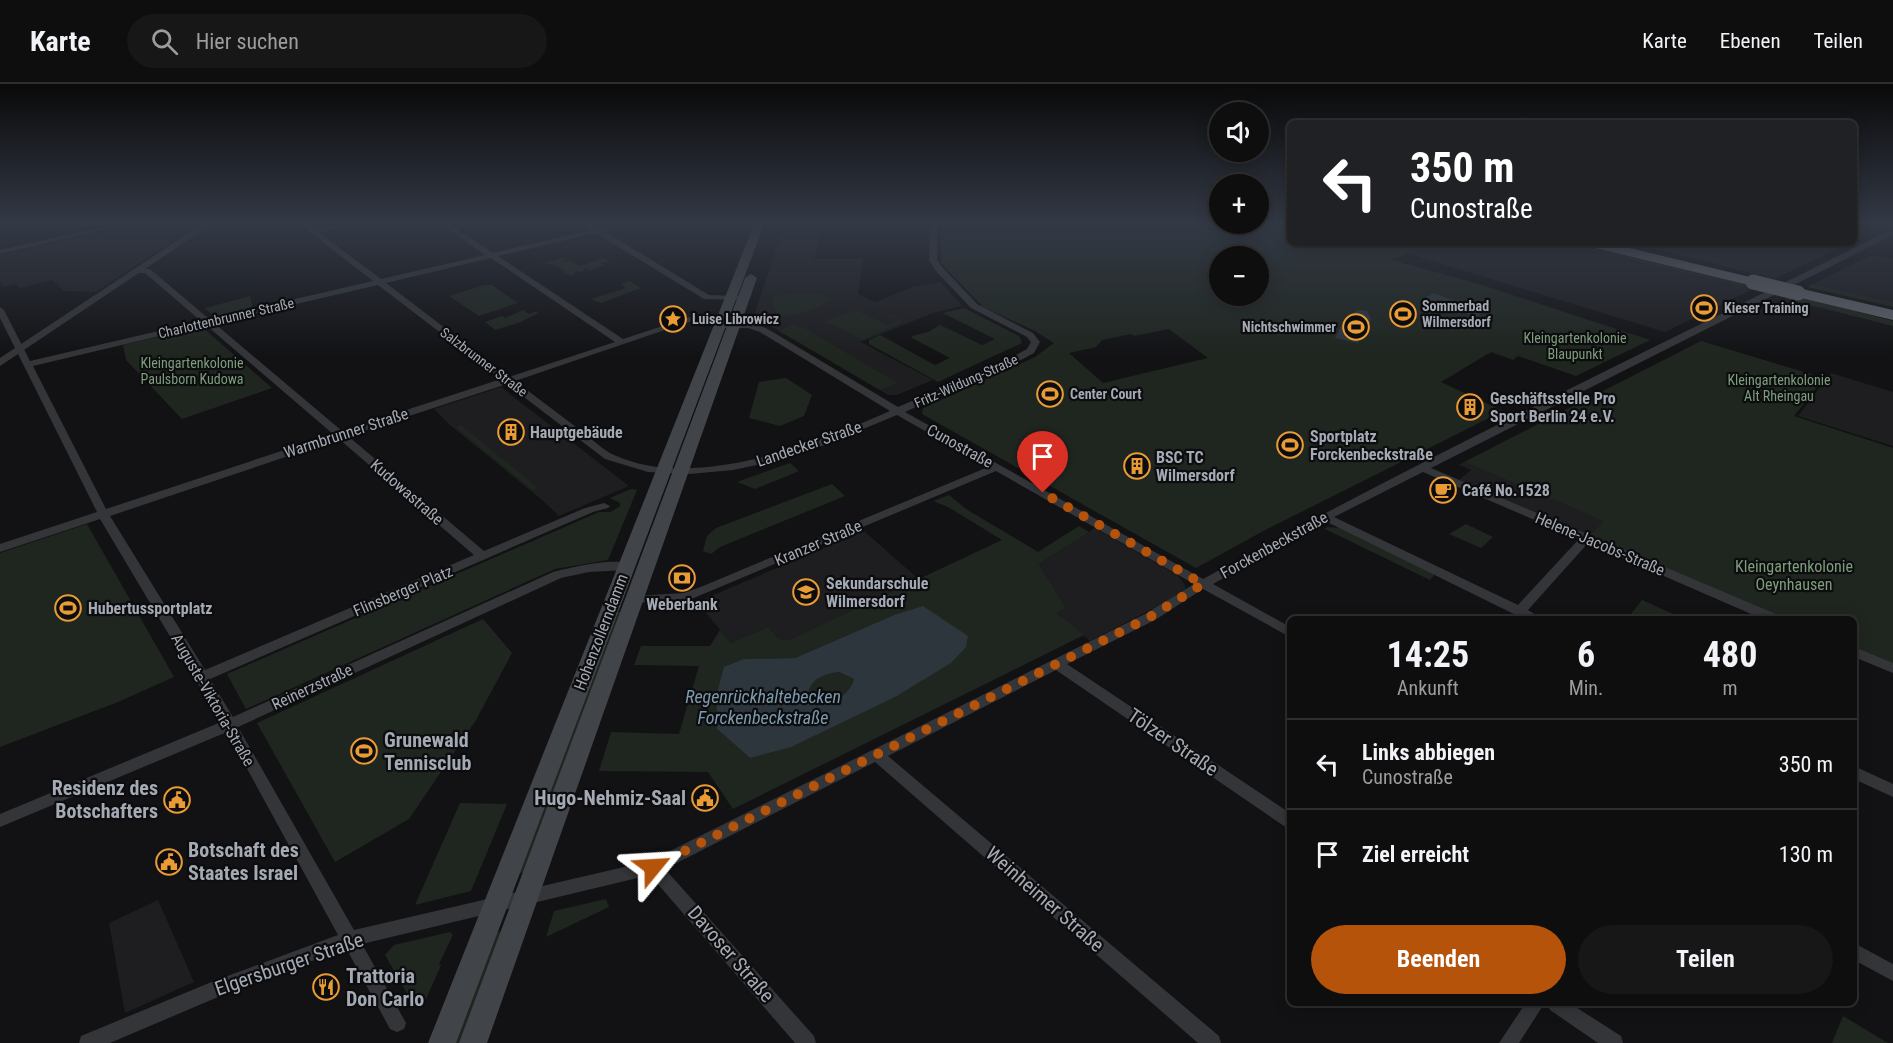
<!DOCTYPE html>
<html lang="de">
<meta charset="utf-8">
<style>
:root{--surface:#0e0e0f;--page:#171718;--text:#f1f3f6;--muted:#9b9c9e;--line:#2e2e2f;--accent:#b45309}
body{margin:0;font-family:"Roboto Condensed",sans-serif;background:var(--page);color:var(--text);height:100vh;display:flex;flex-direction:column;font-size:22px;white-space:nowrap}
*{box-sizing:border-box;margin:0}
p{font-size:20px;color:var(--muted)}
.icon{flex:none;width:33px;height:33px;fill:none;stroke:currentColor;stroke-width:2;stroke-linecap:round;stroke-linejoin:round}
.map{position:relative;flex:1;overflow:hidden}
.drawer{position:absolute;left:1287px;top:532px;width:570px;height:390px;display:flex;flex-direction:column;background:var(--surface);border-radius:9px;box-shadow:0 3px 15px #0003,0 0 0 2px var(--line)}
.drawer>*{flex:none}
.hud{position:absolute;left:1287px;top:36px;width:570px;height:126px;border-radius:9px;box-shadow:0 3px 15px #0003,0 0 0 2px var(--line);background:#202124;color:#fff;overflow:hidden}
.buttons{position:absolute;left:1209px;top:18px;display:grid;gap:12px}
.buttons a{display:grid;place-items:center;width:60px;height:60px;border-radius:50%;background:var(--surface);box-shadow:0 3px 15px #0003,0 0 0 2px var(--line);font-size:30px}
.pin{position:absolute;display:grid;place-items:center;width:51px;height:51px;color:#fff;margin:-62px -26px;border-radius:50% 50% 50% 0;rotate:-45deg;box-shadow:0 0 6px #0007}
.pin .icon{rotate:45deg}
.me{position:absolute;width:66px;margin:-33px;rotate:63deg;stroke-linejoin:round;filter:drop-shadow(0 0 4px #0008)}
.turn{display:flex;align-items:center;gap:21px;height:126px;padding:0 24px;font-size:27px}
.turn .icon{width:78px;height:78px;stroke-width:2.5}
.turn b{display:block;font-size:42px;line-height:51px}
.eta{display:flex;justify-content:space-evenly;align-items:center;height:102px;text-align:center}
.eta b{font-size:36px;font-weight:700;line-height:42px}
.primary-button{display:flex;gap:12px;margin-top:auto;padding:12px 24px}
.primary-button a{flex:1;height:69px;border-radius:36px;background:var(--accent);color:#fff;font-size:24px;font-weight:700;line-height:69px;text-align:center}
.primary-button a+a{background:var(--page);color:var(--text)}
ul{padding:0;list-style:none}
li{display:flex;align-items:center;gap:18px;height:90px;padding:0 24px;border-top:2px solid var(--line)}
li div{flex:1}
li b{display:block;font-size:22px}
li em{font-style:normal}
header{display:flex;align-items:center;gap:36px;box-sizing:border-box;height:84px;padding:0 30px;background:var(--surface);border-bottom:2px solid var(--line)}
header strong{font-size:28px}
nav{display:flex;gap:33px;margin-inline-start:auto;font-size:21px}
.search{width:420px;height:54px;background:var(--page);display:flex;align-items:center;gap:15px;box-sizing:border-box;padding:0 21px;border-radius:33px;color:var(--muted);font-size:22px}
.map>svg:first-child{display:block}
</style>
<header>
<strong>Karte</strong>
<div class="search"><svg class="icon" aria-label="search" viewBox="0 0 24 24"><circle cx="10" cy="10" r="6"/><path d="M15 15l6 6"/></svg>Hier suchen</div>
<nav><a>Karte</a><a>Ebenen</a><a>Teilen</a></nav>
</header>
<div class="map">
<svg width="1893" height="959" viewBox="0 0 1893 959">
<rect width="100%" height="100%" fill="#121214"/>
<path fill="#1e1e21" d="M146,138h55l-105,70 -32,-1 -11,-11 -34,8 -3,-4 -13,3 -3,-6v-26z
M785,138h123l-1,8 -88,-1 -2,6 3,2 -6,22h49l-5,35 17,8 38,-15 28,-5 21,24 -29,7 -72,29 72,38 -36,15h-9l-134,-79z
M1429,159h127l197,46 -88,43 -256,-78z
M1632,159h217l-74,36z
M1872,171l21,4v43l-80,-18z
M1831,289l62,19v54l-95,-30z
M501,303l128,99 -70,30 -18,-17 -91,-74 -16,-16z
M1464,378l141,59 -15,14 -131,-55 12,-10 -12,-5z
M1095,444l83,48 7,9v4l-23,15 -72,37 -33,-28 9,-5 -27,-44z
M864,447l51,45 -2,6 -124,58 -10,-1 -11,-12 -37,16 -34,-41z
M158,816l36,82 -69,31 -16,-90z"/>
<path fill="#1f261f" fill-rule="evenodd" d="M941,138h349v21h139l-20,11 -20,5 93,26 168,55 -74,36 -58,-20 -5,4 -22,-8 -50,30 62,29 -236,118 -71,39 -274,-154 1,-6 112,-51 19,-14 -19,-12 -52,-24 -42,-44zM1220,172h38v40h-38zM1169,245l39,29 -105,25 -34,-30 27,-6 6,-7 29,-6 3,2z
M1557,159h16l184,44 -4,2z
M564,173l3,2 -8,3 12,-1 9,5 24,-8 6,4h-10l4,3 -13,6 -5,-3 -5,5 -3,-2 -4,2 1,2 -14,-1 5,-2 -9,-6 -9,2 7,-2 -2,-2 -15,1z
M630,197l11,7 -40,15 -10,-4 35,-11 -5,-4z
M1813,200l80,18v5l-85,-20z
M484,201h8l26,18 -39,13 -30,-20z
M785,210h37l8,6c-7,7 -41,20 -51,15 -4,-3 -6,-8 -7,-13l2,-5z
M1793,211l100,26v5l-107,-27z
M250,212l2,10 -3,2 -34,9 -10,-9z
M964,224l55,28 3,7 -84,39 -69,-38v-4l11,-5 55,30 15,-7 -38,-20v-2l16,-4 12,-7 42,20 13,-6 -52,-26z
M523,226l6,4 8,-3 1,2 -17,9 -26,8 -10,-8 17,-6 3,2z
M856,226l30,15 12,-4 -9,-6 1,-1 13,8 -41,18 -31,-16 -8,-2z
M793,240l6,4 4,-1 94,56 -17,7 -101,-59z
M202,243l70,61 -90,31 -56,-59 -3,-15z
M1701,257l123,37 -30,38 99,32v217l-39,-17v-28l-68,-1 -197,-83 15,-15 -140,-59z
M786,294l26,17 -8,21 -24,10 -31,-8 10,-36z
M461,341l76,62 -5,3 -76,-63z
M790,379l9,8 -44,18 -18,-7z
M832,400l13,12 -125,51 -9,7 -8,-3 4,-15 9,-8z
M631,405l6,1 -29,70 -53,9 -309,140 -19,-35 372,-162h12l9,-6v-3l-10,-5z
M949,411l17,14 72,43 41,-26 10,6 -50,32 27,44 -9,5 27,22 -351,174 -25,-37 -109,-1 12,-39 68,2 20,-68 -65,-1 7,-19h69l10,-16 11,13 37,-16 11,12 10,1 213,-100 -54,-33 -15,-6zM894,531l1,82 -145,61 -33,-29 27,-70 51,-1z
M87,440l87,153 -56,25 -118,45v-194z
M1466,440l27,13 -12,11 -32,-14z
M1327,443l13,1 95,46 -5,6 -105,-51z
M1642,516l40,18 -55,1z
M615,528h9l-96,259 -13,4z
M483,535l29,34 -36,67 -67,99 -74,43 -78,-139z
M839,588l15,7c-5,19 -31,30 -47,15 3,-16 18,-20 32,-22z
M460,719l47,1 -36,87 -56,14z
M606,815l3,8 -63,30 8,-26z
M506,846l-42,113h-13l42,-110z
M450,848l3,3 -14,29 2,1 -15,34h-10l-4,3 -27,-47 9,-10z
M1843,932l45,27h-56z"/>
<path fill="#2c363c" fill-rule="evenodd" d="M1433,209l5,2 48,15 -9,7 -55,-17z
M1359,226l8,1 4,8 -3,8 -9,-1 -1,3 5,1 -5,13 -23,-5 6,-12 12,3 1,-4 -8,-2 3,-8z
M923,522l45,30 -2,11 -15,16 -56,34 -104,50 -41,11 -33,-29v-36l7,-26 20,-8 51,-1 99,-43zM839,588l15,7c-5,19 -31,30 -46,16 2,-17 17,-21 31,-23z"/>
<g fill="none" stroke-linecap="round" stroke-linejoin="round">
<path fill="#333538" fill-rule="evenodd" d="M124,138h14l-138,32v-4z
M297,138h9l9,7 27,-7h13l-36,11 62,46 104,-24 -47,-33h9l46,31 98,-23 -12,-8h9l10,6 26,-6h14l-34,9 105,64 31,1h3v4l-39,-1 -108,-66 -98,23 125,83 67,-22 7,2 -182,62c23,17 46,35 69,52 9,7 19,17 30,22 81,37 201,-11 276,-44l-130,-79 -12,-4h-27l-3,-1v-4l31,-1 17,6 132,79 107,-46 22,-12 4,-7 -4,-5 -56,-29 -35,-37 -7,-11 1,-38h8l-1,38 5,7 35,37 56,29 7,9 -6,11 -11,6 -118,53 298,167c225,-124 458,-234 687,-349h3v5l-462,233 352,149 1,3h-19l-177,-77 -60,67 16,10h-18l-201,-99 -112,63 77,43v10l-87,-48 -48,31 -88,44 223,149v14l-6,-1 -228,-156 -168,86 331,280 2,7h-23l-323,-281 -210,107 149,167 2,7h-21l-145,-168 -288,69 44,79 -2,6 -7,3 -7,-3 -44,-81 -121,46 -115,49h-31l2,-7 133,-55 124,-46 -111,-203 -227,95v-13l221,-92 -121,-203 -100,33v-8l97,-32 -97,-194v-11l4,3 26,51 171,-40 -56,-48h-10l-1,-2 4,-2h12l59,50 164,-38zM491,174l124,84 -106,35 -123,-94zM378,201l123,94 -159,52 -128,-108zM206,241l127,109 -227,75 -73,-143zM507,300l98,75 43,13 42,2 43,-4 43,-9 46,-15 75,-31 91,52 -285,119 -19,7 -50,3 -6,4 2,3 59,-3 307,-129 198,113 -49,30 -495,247 -296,69 -116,-203 323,-149 28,-6 37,-2 6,-4c-11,-11 -64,2 -79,6l-320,145 -23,-38 383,-167 15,-4 2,-2 -6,-3 -19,5 -101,43 -136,-115zM339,355l135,116 -269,115 -95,-154zM1423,388l156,67 -61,66 -184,-88z
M1854,563l39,16v10l-39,-16z
M1854,682l39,18v13l-39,-18z
M1854,859l39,21v17l-39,-21z
M1525,920h19l-25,39h-20z
M1547,920h24l50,32 2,7h-25l-48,-33z"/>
<path fill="#333538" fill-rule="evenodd" d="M205,138h10l-215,144v-8z"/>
<path fill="#414448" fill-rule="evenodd" d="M755,138h10l-309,821h-28z
M1880,138h13v8z
M751,190l6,4 -270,765h-28l286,-765z"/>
<path fill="#606369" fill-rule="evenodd" d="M1585,159h24l149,36 2,3 -7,4 -166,-40z
M1798,204l95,22v10l-100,-24 -3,-3 3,-3z"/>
<path stroke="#606369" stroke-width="15" d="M1753,198l45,11"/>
</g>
<linearGradient id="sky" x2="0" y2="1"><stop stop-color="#0a0a0b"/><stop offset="0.51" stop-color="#333945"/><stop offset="1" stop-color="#333945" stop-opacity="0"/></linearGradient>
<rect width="1893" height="272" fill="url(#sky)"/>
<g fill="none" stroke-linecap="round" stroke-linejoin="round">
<path stroke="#b45309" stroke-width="10" stroke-dasharray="0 18" d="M653,783l497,-250 53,-33 -160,-91"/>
</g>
<defs>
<g id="stadium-ring" transform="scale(1.35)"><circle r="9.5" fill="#0d0d0f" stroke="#e99c35" stroke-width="1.5"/><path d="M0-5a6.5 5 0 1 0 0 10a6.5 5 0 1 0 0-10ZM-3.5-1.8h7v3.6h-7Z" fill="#e99c35"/></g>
<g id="sight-ring" transform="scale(1.35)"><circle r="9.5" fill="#0d0d0f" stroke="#e99c35" stroke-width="1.5"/><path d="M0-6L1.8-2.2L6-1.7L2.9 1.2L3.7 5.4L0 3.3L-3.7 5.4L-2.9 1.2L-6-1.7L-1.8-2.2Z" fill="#e99c35"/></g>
<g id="building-ring" transform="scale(1.35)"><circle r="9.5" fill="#0d0d0f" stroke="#e99c35" stroke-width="1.5"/><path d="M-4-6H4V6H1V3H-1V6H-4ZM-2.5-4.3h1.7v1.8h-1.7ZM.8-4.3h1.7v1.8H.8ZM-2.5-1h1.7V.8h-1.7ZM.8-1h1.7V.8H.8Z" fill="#e99c35"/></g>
<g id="cafe-ring" transform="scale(1.35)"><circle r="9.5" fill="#0d0d0f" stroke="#e99c35" stroke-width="1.5"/><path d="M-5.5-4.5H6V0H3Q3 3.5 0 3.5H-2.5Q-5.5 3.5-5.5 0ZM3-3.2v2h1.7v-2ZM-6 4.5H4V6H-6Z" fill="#e99c35"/></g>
<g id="bank-ring" transform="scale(1.35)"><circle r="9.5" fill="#0d0d0f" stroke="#e99c35" stroke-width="1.5"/><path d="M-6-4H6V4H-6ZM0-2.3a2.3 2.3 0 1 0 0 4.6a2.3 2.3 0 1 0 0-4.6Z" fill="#e99c35"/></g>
<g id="school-ring" transform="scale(1.35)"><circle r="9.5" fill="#0d0d0f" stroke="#e99c35" stroke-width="1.5"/><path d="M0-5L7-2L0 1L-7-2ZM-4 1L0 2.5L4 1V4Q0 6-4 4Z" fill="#e99c35"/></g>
<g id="civic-ring" transform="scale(1.35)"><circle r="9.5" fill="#0d0d0f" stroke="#e99c35" stroke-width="1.5"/><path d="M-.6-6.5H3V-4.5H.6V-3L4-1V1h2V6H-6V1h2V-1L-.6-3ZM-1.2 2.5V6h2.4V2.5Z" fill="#e99c35"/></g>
<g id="restaurant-ring" transform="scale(1.35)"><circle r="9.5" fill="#0d0d0f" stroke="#e99c35" stroke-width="1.5"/><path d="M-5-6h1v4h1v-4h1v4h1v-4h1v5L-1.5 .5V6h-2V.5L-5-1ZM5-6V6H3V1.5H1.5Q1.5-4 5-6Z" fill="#e99c35"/></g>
</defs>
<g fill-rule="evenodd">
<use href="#stadium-ring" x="1704" y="224"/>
<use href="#stadium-ring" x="1403" y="230"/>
<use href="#sight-ring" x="673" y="235"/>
<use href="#stadium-ring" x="1356" y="243"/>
<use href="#stadium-ring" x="1050" y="310"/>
<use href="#building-ring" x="1470" y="323"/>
<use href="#building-ring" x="511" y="348"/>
<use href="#stadium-ring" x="1290" y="361"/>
<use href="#building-ring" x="1137" y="382"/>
<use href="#cafe-ring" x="1443" y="406"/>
<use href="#bank-ring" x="682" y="494"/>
<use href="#school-ring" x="806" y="508"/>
<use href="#stadium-ring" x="68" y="524"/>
<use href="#stadium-ring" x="364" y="667"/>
<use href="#civic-ring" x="705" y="714"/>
<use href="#civic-ring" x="177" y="716"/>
<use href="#civic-ring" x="169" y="778"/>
<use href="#restaurant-ring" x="326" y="903"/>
</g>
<g text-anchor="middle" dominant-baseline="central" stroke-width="4.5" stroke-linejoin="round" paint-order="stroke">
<g font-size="14" font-weight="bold" fill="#a4aab4" stroke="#0d0d0f" text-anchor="start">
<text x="1422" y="222">Sommerbad<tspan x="1422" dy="16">Wilmersdorf</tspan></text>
<text x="1724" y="224">Kieser Training</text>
<text x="692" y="235">Luise Librowicz</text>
<text x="1336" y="243" text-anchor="end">Nichtschwimmer</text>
<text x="1070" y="310">Center Court</text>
</g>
<g font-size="14" fill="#a4aab4" stroke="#0d0d0f">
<text transform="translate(226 234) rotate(-13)">Charlottenbrunner Straße</text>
<text transform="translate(484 278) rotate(37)">Salzbrunner Straße</text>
<text transform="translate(966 297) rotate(-24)">Fritz-Wildung-Straße</text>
</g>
<g font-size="14" fill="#7d9e7c" stroke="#0d0d0f">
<text x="1575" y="254">Kleingartenkolonie<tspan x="1575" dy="16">Blaupunkt</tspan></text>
<text x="192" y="279">Kleingartenkolonie<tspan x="192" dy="16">Paulsborn Kudowa</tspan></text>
<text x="1779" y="296">Kleingartenkolonie<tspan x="1779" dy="16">Alt Rheingau</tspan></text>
</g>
<g font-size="16" font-weight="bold" fill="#a4aab4" stroke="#0d0d0f" text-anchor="start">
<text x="1490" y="314">Geschäftsstelle Pro<tspan x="1490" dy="18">Sport Berlin 24 e.V.</tspan></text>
<text x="530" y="348">Hauptgebäude</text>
<text x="1310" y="352">Sportplatz<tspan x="1310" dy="18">Forckenbeckstraße</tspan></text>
<text x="1156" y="373">BSC TC<tspan x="1156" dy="18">Wilmersdorf</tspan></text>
<text x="1462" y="406">Café No.1528</text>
<text x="826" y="499">Sekundarschule<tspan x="826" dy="18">Wilmersdorf</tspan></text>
<text x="682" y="520" text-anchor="middle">Weberbank</text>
<text x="88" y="524">Hubertussportplatz</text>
</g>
<g font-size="16" fill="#a4aab4" stroke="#0d0d0f">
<text transform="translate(346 349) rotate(-18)">Warmbrunner Straße</text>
<text transform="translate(809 360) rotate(-19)">Landecker Straße</text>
<text transform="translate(960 362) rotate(29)">Cunostraße</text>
<text transform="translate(407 408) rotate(41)">Kudowastraße</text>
<text transform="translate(818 459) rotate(-23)">Kranzer Straße</text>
<text transform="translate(1600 460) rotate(23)">Helene-Jacobs-Straße</text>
<text transform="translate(1274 461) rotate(-29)">Forckenbeckstraße</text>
<text transform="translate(403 507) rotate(-23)">Flinsberger Platz</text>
<text transform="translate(601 548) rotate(-69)">Hohenzollerndamm</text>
<text transform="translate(312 603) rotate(-25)">Reinerzstraße</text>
<text transform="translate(213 616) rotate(60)">Auguste-Viktoria-Straße</text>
</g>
<g font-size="16" fill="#7d9e7c" stroke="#0d0d0f">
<text x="1794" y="482">Kleingartenkolonie<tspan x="1794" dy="18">Oeynhausen</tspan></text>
</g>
<g font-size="18" font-style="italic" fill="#7c9bae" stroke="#0d0d0f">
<text x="763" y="612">Regenrückhaltebecken<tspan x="763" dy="21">Forckenbeckstraße</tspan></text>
</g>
<g font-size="20" font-weight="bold" fill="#a4aab4" stroke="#0d0d0f" text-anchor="start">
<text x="384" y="656">Grunewald<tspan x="384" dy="23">Tennisclub</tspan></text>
<text x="158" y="704" text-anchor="end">Residenz des<tspan x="158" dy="23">Botschafters</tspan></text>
<text x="686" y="714" text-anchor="end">Hugo-Nehmiz-Saal</text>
<text x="188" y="766">Botschaft des<tspan x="188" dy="23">Staates Israel</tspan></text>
<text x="346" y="892">Trattoria<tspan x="346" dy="23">Don Carlo</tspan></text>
</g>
<g font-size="20" fill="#a4aab4" stroke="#0d0d0f">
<text transform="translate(1173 658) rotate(34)">Tölzer Straße</text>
<text transform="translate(1045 815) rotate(41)">Weinheimer Straße</text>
<text transform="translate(731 870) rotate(49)">Davoser Straße</text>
<text transform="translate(289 880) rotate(-19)">Elgersburger Straße</text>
</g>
</g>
</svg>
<div class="buttons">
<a><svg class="icon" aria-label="sound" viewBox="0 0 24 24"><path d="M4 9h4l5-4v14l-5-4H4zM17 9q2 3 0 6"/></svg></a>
<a>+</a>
<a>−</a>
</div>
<div class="pin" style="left:1043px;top:409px;background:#d93025"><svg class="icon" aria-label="arrive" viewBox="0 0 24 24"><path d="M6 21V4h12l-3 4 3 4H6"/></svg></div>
<svg class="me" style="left:653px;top:783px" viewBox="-20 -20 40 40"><path d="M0-17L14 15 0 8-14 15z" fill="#b45309" stroke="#fff" stroke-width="4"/></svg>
<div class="hud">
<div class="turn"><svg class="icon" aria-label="left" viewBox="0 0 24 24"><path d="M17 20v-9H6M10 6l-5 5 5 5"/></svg><div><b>350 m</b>Cunostraße</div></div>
</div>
<section class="drawer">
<div class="eta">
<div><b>14:25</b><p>Ankunft</p></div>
<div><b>6</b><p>Min.</p></div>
<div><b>480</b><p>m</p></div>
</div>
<ul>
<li><svg class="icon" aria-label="left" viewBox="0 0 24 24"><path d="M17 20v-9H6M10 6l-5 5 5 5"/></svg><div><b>Links abbiegen</b><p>Cunostraße</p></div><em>350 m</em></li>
<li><svg class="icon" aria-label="arrive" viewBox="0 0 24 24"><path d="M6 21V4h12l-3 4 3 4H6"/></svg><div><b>Ziel erreicht</b></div><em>130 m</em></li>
</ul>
<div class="primary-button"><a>Beenden</a><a>Teilen</a></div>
</section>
</div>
